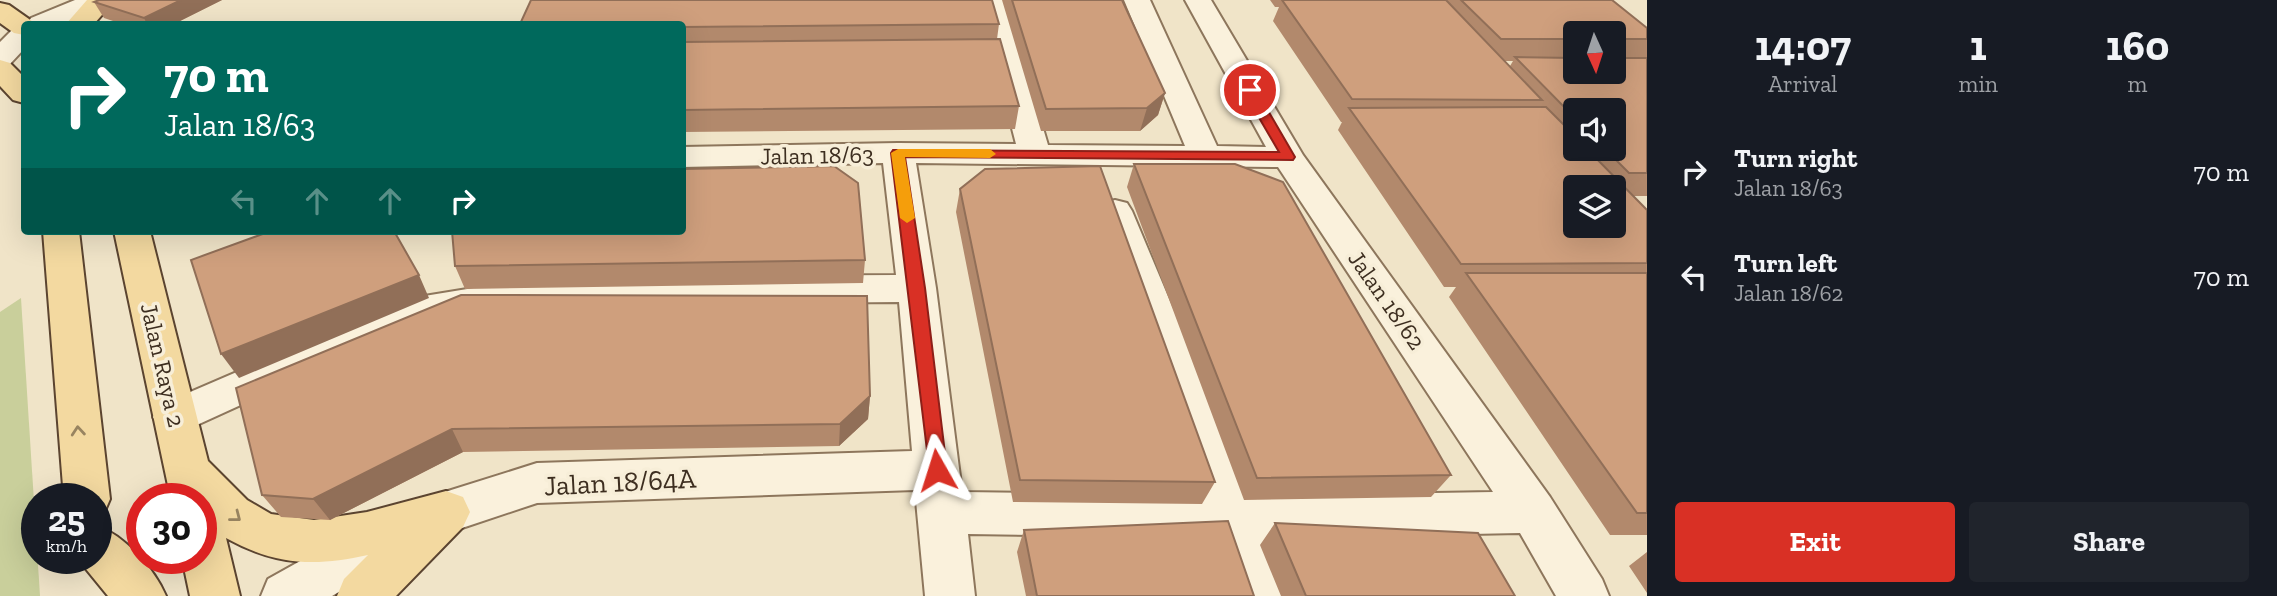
<!DOCTYPE html>
<style>
:root{--surface:#171b24;--page:#20242c;--text:#f1f3f6;--muted:#9ea1a6;--accent:#d93025}
body{margin:0;font-family:"Zilla Slab",serif;background:var(--page);color:var(--text);height:100vh;display:flex;flex-direction:column;font-size:26px;white-space:nowrap}
*{box-sizing:border-box;margin:0}
p{font-size:23px;color:var(--muted)}
.icon{flex:none;width:38px;height:38px;fill:none;stroke:currentColor;stroke-width:2;stroke-linecap:round;stroke-linejoin:round}
.map{position:relative;flex:1;overflow:hidden}
.details{display:flex;flex-direction:column;background:var(--surface);width:630px}
.details>*{flex:none}
.guide{position:absolute;left:21px;top:21px;width:665px;height:214px;border-radius:7px;box-shadow:0 7px 28px #0002;background:#00695c;color:#fff;overflow:hidden}
.needle{width:46px;rotate:177deg}
.tools{position:absolute;left:1563px;top:21px;display:grid;gap:14px}
.tools a{display:grid;place-items:center;width:63px;height:63px;border-radius:7px;background:var(--surface);box-shadow:0 7px 28px #0002;font-size:35px}
.speed{position:absolute;left:21px;top:483px;display:flex;gap:14px;font-size:35px;font-weight:700;text-align:center}
.speed>*{display:grid;place-content:center;width:91px;height:91px;border-radius:50%;background:var(--surface);box-shadow:0 7px 28px #0002;line-height:1}
.speed small{font-size:18px;font-weight:400}
.speed .limit{border:10px solid #d22;background:#fff;color:#111}
.pin{position:absolute;display:grid;place-items:center;width:60px;height:60px;color:#fff;margin:-30px;border:4px solid #fff;border-radius:50%;box-shadow:0 2px 7px #0007}
.me{position:absolute;width:77px;margin:-38px;rotate:354deg;stroke-linejoin:round;filter:drop-shadow(0 0 5px #0008)}
.turn{display:flex;align-items:center;gap:24px;height:147px;padding:0 28px;font-size:32px}
.turn .icon{width:91px;height:91px;stroke-width:2.5}
.turn b{display:block;font-size:49px;line-height:60px}
.lanes{display:flex;align-items:center;height:66px;padding:0 28px;background:#0003;justify-content:center;gap:35px;direction:ltr}
.lanes .off{opacity:.35}
.eta{display:flex;justify-content:space-evenly;align-items:center;height:119px;text-align:center}
.eta b{font-size:42px;font-weight:700;line-height:49px}
.action{display:flex;gap:14px;margin-top:auto;padding:14px 28px}
.action a{flex:1;height:80px;border-radius:7px;background:var(--accent);color:#fff;font-size:28px;font-weight:700;line-height:80px;text-align:center}
.action a+a{background:var(--page);color:var(--text)}
ul{padding:0;list-style:none}
li{display:flex;align-items:center;gap:21px;height:105px;padding:0 28px}
li div{flex:1}
li b{display:block;font-size:26px}
li em{font-style:normal}
main{display:flex;flex:1;min-height:0}
.map>svg:first-child{display:block}
</style>
<main>
<div class="map">
<svg width="1647" height="596" viewBox="0 0 1647 596">
<rect width="100%" height="100%" fill="#f0e4c8"/>
<path fill="#c9cf9b" d="M21,298l19,298h-40v-284z"/>
<g fill="none" stroke-linecap="round" stroke-linejoin="round">
<g stroke="#8d765c" stroke-width="4">
<path id="minor" d="M75,0h36l-4,6 -44,18h-36l4,-6z
M979,0h26l43,145 137,1 -61,-146h26l67,146 49,1 -81,-147h26l92,155 247,342 52,82 7,17h-53l-36,-63 -252,5 21,58h-50l-19,-58 -252,-4 7,62h-50l-10,-106 -378,13 -78,26 -71,34 -56,33h-71l7,-17 86,-48 75,-34 108,-34 375,-12 -13,-149 -208,2 -181,6 -96,16 -239,109 -15,-6 -7,-12 7,-12 246,-106 104,-17 181,-6 205,-1 -13,-112 -201,4v-20l216,-4 118,1zM916,163l362,4 215,325 -241,4 -120,-285 -5,-8 -12,-3 -12,3 -5,8 107,284 -243,-3 -26,-204z
M24,26v23l-14,15 -10,3v-25l14,-14z"/>
</g>
<g stroke="#5b4430" stroke-width="4">
<path id="major" d="M87,0h28l-21,24h-28z
M0,3l9,2 27,19h-12v11l-10,-2 -14,-10z
M0,60l10,3 14,14v26l-11,-3 -13,-14z
M43,231h36l31,268 -6,14 -8,3v-17h-32z
M114,231h36l58,230 39,39 24,14 43,6 53,-8 79,-21 17,6 7,15 -7,15 -67,69h-59l7,-17 24,-24c-54,12 -93,10 -142,-17l14,58h-50l-8,-38h19v-59h-30l-1,-4z
M96,525c29,11 58,43 70,71h-58l-31,-38h19z"/>
</g>
<use href="#minor" fill="#faf1dc" fill-rule="evenodd"/>
<use href="#major" fill="#f3d9a0" fill-rule="evenodd"/>
</g>
<path fill="#b2896c" fill-rule="evenodd" d="M222,0l-48,24h-52l-18,-6 -10,-16z
M1002,0h120l43,93 -7,22 -18,16h-99z
M1270,0h342l35,28v168h-13l13,14v325h-37l-161,-238 7,-10h-12l-106,-157 4,-8h-1l-68,-101 6,-14h-4zM1575,33h39v39h-39zM1505,61h8l-3,5zM1575,110l39,39h-39z
M682,24h317l-2,15 22,67 -4,23 -333,3z
M1134,164l317,311 -20,22 -187,3 -117,-313z
M960,189l255,293 -13,22 -189,-2 -57,-290z
M865,260l-2,23 -398,6 -10,-23z
M236,388l634,8 -2,23 -29,27 -376,6 -133,68 -49,-3 -19,-22z
M1275,523l240,73h-234l-21,-51z
M1024,530l230,66h-228l-9,-44z
M1647,552v41l-18,-27z"/>
<path fill="#916f58" d="M181,0h41l-48,24h-27l-3,-6z
M1165,93l-7,22 -18,16 7,-23z
M419,275l10,23 -190,80 -18,-24z
M870,396l-2,23 -29,27 1,-22z
M452,429l11,23 -133,68 -17,-21z"/>
<path fill="#cf9f7d" stroke="#916f58" stroke-width="2" fill-rule="evenodd" d="M99,0h82l-37,18 -50,-16z
M531,0h461l7,24 -317,3v-3h-162z
M1012,0h110l43,93 -18,15 -101,1z
M1282,0h164l96,100 -190,-1z
M1461,0h151l35,28v11h-33v-6h-39v6h-74z
M1000,39l19,67 -337,4v-68z
M1515,57l60,1v14h39v-14h33v115h-18l-24,-24h9v-39h-39v8z
M1546,107l29,29v13h12l60,61v53l-186,1 -112,-156zM1575,187h39v39h-39z
M1134,164h101l48,18 168,293 -194,3z
M834,166l24,17 7,77 -410,6 -3,-35h230v-62z
M1100,166l115,316 -195,-2 -60,-291 25,-20z
M271,231h123l25,44 -198,79 -30,-94z
M1466,273h181v240h-10z
M461,295l406,1 3,100 -30,28 -388,5 -139,70 -51,-4 -26,-107z
M1228,521l26,75h-217l-13,-66z
M1275,523l203,10 37,63h-209z"/>
<defs><path id="oneway-chevron" d="M-2-3.5L2.5 0L-2 3.5" fill="none" stroke-width="1.6" stroke-linecap="round" stroke-linejoin="round" transform="scale(1.75)"/></defs>
<g stroke="#988460">
<use href="#oneway-chevron" transform="translate(78 431) rotate(-95)"/>
<use href="#oneway-chevron" transform="translate(236 517) rotate(38)"/>
</g>
<path fill="#d93025" stroke="#8d1f18" stroke-width="2" d="M1250,86l6,4 39,67 -2,3 -388,-3 20,131 22,182 -3,5 -7,3 -7,-3 -39,-322 2,-3 386,2 -36,-62z"/>
<path fill="#f59e0b" d="M898,149h92l6,5 -6,4 -85,-1 10,61 -8,5 -7,-5 -9,-65z"/>
<g text-anchor="middle" dominant-baseline="central" stroke-width="7" stroke-linejoin="round" paint-order="stroke">
<g font-size="24" fill="#3d2e20" stroke="#f7eed8">
<text transform="translate(817 155) rotate(-1)">Jalan 18/63</text>
<text transform="translate(1387 300) rotate(55)">Jalan 18/62</text>
<text transform="translate(163 365) rotate(77)">Jalan Raya 2</text>
</g>
<g font-size="28" fill="#3d2e20" stroke="#f7eed8">
<text transform="translate(620 482) rotate(-3)">Jalan 18/64A</text>
</g>
</g>
</svg>
<div class="tools">
<a><svg class="needle" viewBox="-14 -14 28 28"><path d="M0-13l5 13h-10z" fill="#e53935"/><path d="M0 13l5-13h-10z" fill="#9ea1a6"/></svg></a>
<a><svg class="icon" aria-label="sound" viewBox="0 0 24 24"><path d="M4 9h4l5-4v14l-5-4H4zM17 9q2 3 0 6"/></svg></a>
<a><svg class="icon" aria-label="layers" viewBox="0 0 24 24"><path d="M12 4l9 5-9 5-9-5zM3 14l9 5 9-5"/></svg></a>
</div>
<div class="speed"><div>25<small>km/h</small></div><div class="limit">30</div></div>
<div class="pin" style="left:1250px;top:90px;background:#d93025"><svg class="icon" aria-label="arrive" viewBox="0 0 24 24"><path d="M6 21V4h12l-3 4 3 4H6"/></svg></div>
<svg class="me" style="left:937px;top:470px" viewBox="-20 -20 40 40"><path d="M0-17L14 15 0 8-14 15z" fill="#d93025" stroke="#fff" stroke-width="4"/></svg>
<div class="guide">
<div class="turn"><svg class="icon" aria-label="right" viewBox="0 0 24 24"><path d="M7 20v-9h11M14 6l5 5-5 5"/></svg><div><b>70 m</b>Jalan 18/63</div></div>
<div class="lanes"><svg class="icon off" aria-label="left" viewBox="0 0 24 24"><path d="M17 20v-9H6M10 6l-5 5 5 5"/></svg><svg class="icon off" aria-label="ahead" viewBox="0 0 24 24"><path d="M12 20V5M6 11l6-6 6 6"/></svg><svg class="icon off" aria-label="ahead" viewBox="0 0 24 24"><path d="M12 20V5M6 11l6-6 6 6"/></svg><svg class="icon" aria-label="right" viewBox="0 0 24 24"><path d="M7 20v-9h11M14 6l5 5-5 5"/></svg></div>
</div>
</div>
<section class="details">
<div class="eta">
<div><b>14:07</b><p>Arrival</p></div>
<div><b>1</b><p>min</p></div>
<div><b>160</b><p>m</p></div>
</div>
<ul>
<li><svg class="icon" aria-label="right" viewBox="0 0 24 24"><path d="M7 20v-9h11M14 6l5 5-5 5"/></svg><div><b>Turn right</b><p>Jalan 18/63</p></div><em>70 m</em></li>
<li><svg class="icon" aria-label="left" viewBox="0 0 24 24"><path d="M17 20v-9H6M10 6l-5 5 5 5"/></svg><div><b>Turn left</b><p>Jalan 18/62</p></div><em>70 m</em></li>
</ul>
<div class="action"><a>Exit</a><a>Share</a></div>
</section>
</main>
